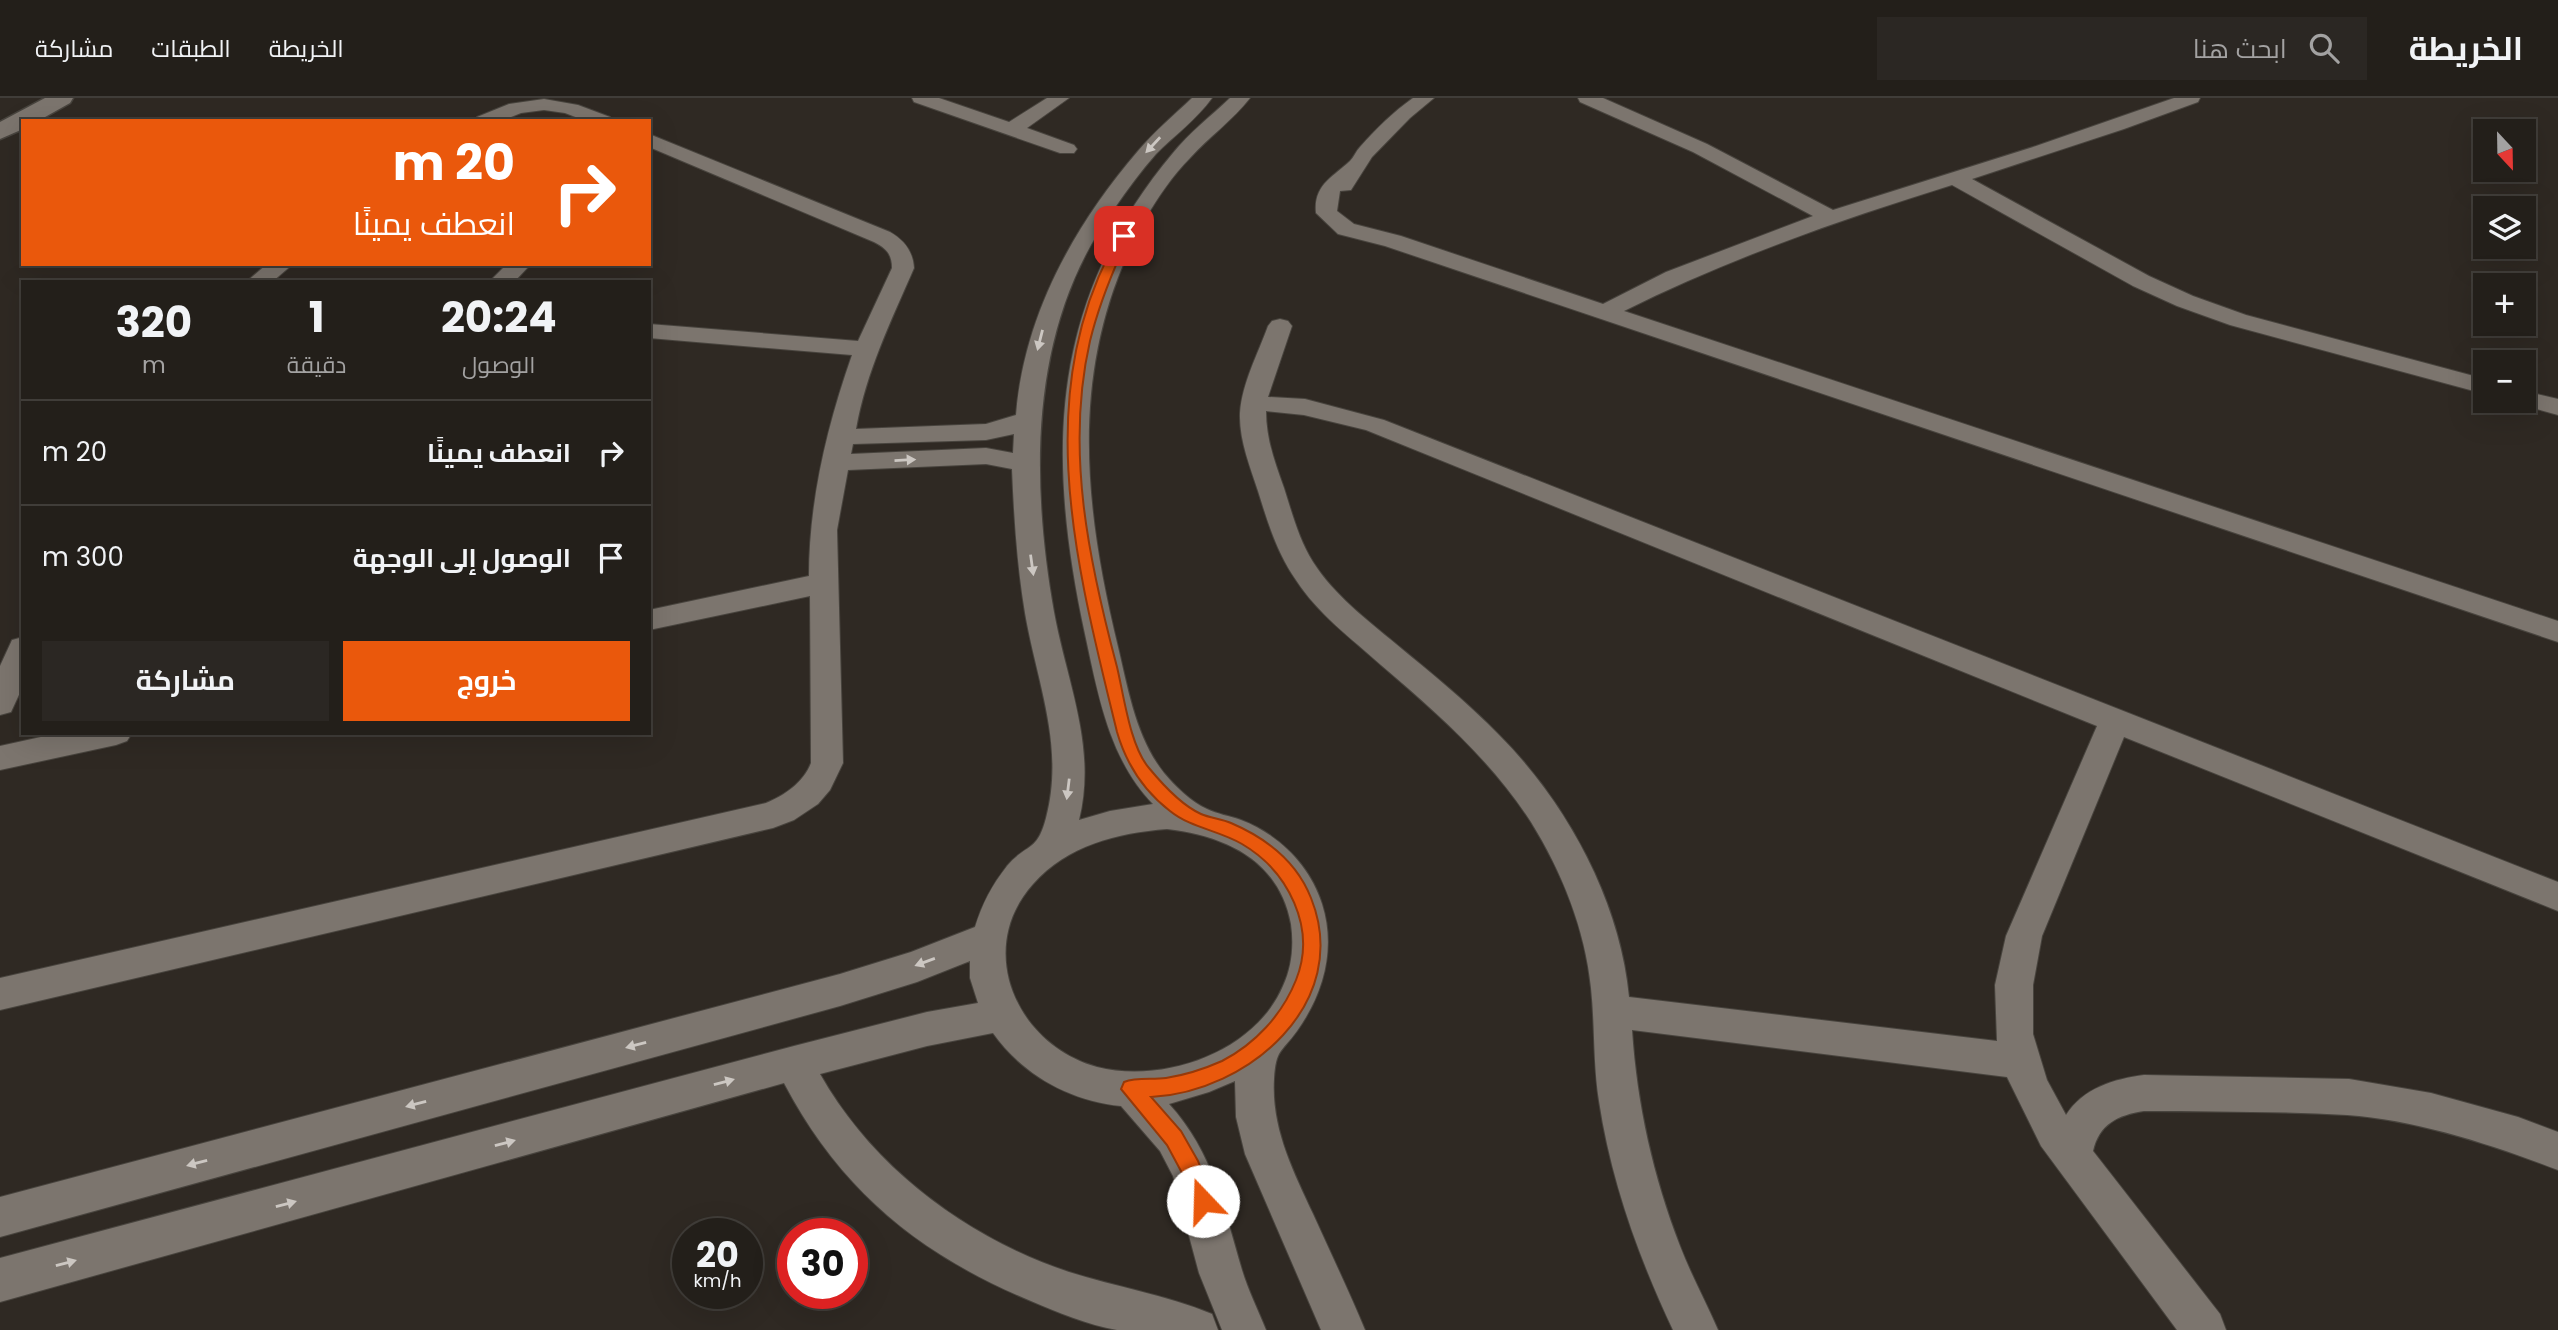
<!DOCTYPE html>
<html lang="ar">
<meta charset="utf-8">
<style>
:root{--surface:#231f1a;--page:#2b2723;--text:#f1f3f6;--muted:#a3a2a2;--line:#403d39;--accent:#ea580c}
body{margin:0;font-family:Poppins,Cairo,sans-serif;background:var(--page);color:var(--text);direction:rtl;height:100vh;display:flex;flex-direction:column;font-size:26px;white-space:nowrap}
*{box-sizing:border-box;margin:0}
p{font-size:23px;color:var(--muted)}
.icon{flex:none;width:38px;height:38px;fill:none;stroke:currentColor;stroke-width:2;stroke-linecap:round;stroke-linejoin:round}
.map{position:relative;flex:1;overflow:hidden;direction:ltr}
.side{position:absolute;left:21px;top:182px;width:630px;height:455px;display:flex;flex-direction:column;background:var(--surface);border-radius:0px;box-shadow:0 7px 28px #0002,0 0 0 2px var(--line);direction:rtl}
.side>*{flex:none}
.banner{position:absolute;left:21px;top:21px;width:630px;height:147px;border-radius:0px;box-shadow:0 7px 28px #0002,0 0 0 2px var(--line);direction:rtl;background:#ea580c;color:#fff;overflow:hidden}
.needle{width:46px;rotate:158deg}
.tools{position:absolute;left:2473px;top:21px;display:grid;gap:14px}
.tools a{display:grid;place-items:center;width:63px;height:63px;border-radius:0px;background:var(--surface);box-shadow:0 7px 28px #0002,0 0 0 2px var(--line);font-size:35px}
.speed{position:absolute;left:672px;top:1120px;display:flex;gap:14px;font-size:35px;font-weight:700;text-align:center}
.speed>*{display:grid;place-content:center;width:91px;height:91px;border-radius:50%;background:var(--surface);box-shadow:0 7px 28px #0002,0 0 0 2px var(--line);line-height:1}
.speed small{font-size:18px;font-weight:400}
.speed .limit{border:10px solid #d22;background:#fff;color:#111}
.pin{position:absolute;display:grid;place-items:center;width:60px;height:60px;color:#fff;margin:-30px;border-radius:14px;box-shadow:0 4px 10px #0006}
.me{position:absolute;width:77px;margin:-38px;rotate:339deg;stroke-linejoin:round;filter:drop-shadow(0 0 5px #0008)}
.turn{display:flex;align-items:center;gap:24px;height:147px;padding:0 21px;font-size:32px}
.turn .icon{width:91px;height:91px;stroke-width:2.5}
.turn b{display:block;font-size:49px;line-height:60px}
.eta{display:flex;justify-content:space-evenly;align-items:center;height:119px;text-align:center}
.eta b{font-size:42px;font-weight:700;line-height:49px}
.cta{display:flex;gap:14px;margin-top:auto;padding:14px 21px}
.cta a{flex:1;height:80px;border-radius:0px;background:var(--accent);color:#fff;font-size:28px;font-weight:700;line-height:80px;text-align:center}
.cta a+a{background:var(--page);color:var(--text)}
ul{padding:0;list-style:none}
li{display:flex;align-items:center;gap:21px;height:105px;padding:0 21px;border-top:2px solid var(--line)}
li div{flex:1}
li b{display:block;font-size:26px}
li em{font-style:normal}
header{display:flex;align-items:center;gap:42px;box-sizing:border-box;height:98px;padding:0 35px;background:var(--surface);border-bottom:2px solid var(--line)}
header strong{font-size:33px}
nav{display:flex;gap:38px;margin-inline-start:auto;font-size:24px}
.search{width:490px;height:63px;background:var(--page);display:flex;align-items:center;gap:18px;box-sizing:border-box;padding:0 24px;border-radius:0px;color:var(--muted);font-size:26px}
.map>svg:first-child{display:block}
</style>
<header>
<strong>الخريطة</strong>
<div class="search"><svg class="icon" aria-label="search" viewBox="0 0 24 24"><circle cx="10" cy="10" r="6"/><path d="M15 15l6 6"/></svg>ابحث هنا</div>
<nav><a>الخريطة</a><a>الطبقات</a><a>مشاركة</a></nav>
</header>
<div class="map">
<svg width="2558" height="1232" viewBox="0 0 2558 1232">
<rect width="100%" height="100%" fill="#2f2923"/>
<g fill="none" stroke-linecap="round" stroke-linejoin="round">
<g stroke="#48443e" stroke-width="2">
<path id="minor" d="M912,0h27l70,24 38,-24h22l-42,30 47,17 3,4 -3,4h-14l-146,-51z
M1192,0h20c-15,21 -38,38 -56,56 -15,17 -29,36 -42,55 -85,116 -84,268 -60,403 13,71 43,135 25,208l31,-9 43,-7c-44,-45 -55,-110 -68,-170 -39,-181 -36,-333 88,-481 16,-20 38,-37 57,-55h20c-17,22 -41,39 -60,60 -17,17 -34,42 -46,63 -76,139 -62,278 -26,426 10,42 18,91 46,126 11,13 27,29 43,36 10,5 23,7 34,11 37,14 69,45 81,84 14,44 2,89 -25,127 -16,22 -21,18 -23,48 -3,49 19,92 39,135 17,38 36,77 52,116h-44l-76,-176 -9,-37 -1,-36 -26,11 -40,12c44,48 55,105 73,166 6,20 16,40 24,60h-44l-23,-57 -26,-97 -13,-25 -39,-45c-52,-5 -99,-32 -128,-73l-66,13 -107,28c53,94 147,164 249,198 47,15 97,23 143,42l6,16c-31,0 -71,0 -101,0 -29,-5 -60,-18 -86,-29 -111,-46 -191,-111 -247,-218l-784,219v-44l794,-212 133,-34 51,-9 -8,-25v-17l-53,21 -77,24 -840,231v-40l840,-223 71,-22 64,-25c7,-23 17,-42 32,-61 19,-23 30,-13 39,-48 19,-72 -9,-135 -21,-205 -8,-48 -11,-95 -13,-144l-26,-5 -138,6 -11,60 6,233 -13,27 -12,14 -24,16 -21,8 -773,182v-32l766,-175c19,-8 37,-20 45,-40l-1,-167 -161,34v-20l160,-34c0,-75 18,-150 43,-221l-203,-17v-14l209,17 34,-73c0,-14 -6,-20 -18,-26l-225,-95v-13l241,98c14,8 23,19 24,36 -23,53 -48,104 -58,161l130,-5 30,-9c8,-100 58,-189 122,-264 16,-19 36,-36 54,-53zM1014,336l-1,19 -27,-5 -135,6 2,-10 133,-4zM1167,731c59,7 112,31 124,95 3,21 1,43 -8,62 -28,66 -119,98 -186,81 -80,-22 -123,-117 -64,-183 35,-39 84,-51 134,-55z
M1413,0h21l-24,20 -38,39 -21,33 -11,1 -3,20 17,13 47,12 202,68 63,-32 147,-56 -120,-64 -113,-50 -2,-4h25l104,46 126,66 203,-64 138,-48h26l-2,4 -74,27 -152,50 177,97 44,20 53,19 239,64v15l-255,-69 -53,-19 -44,-20 -181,-101c-112,35 -222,73 -328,126l934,310v21l-1173,-396 -47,-12 -22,-21c-3,-28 17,-36 34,-52 4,-4 6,-10 10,-14 16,-18 33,-35 53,-49z
M544,1l34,6 32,12 2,4h-26l-21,-8 -21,-3 -23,3 -20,8h-26l2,-4 32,-13z
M267,166h26l-21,18h-26z
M507,166h24l-17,18h-25z
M1280,221l8,2 4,5 -24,71 37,2 79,21 1174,462v29l-434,-174 -82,199 -9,49v49l14,46 19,35c17,-27 48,-36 78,-40l205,4 82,14 87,24 40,15v38c-65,-25 -141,-50 -211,-55 -67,-4 -136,-3 -203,-4 -26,4 -45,13 -51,40l127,163 6,16h-49l-136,-184 -34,-69 -375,-47c5,75 21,146 48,216 11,29 26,56 38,84h-45c-34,-72 -62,-149 -74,-229 -6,-37 -4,-76 -8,-113 -6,-59 -29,-116 -60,-166 -40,-62 -95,-110 -150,-157 -30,-27 -63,-51 -85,-85 -19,-27 -28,-57 -38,-89 -8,-25 -19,-51 -18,-78 2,-30 18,-59 28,-87l4,-5zM1266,313l38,4 62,15 731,296 -91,210 -11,49 2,56 -368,-44c-9,-96 -62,-194 -130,-262 -32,-33 -68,-62 -103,-91 -30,-25 -62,-49 -83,-82 -14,-22 -21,-49 -29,-74 -9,-25 -18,-49 -18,-77z
M2524,293l34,8v16l-43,-12 -2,-2h11z
M23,539v49l-12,26 -11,3v-49l12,-26z
M59,635h73l-5,8 -11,4 -116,25v-24z"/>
</g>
<g stroke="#48443e" stroke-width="3">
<path id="tertiary" d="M45,0h28l-3,5 -32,18h-15v8l-23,10v-17z"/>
</g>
<use href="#minor" fill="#7c756e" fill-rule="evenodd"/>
<use href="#tertiary" fill="#7c756e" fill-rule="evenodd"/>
</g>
<defs><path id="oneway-solid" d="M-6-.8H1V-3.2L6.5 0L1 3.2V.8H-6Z" transform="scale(1.75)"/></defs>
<g fill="#ccc7c2">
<use href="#oneway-solid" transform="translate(1153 47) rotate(133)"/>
<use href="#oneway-solid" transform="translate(1040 242) rotate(104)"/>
<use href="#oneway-solid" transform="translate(905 362) rotate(-3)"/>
<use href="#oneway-solid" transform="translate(1032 467) rotate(82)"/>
<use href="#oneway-solid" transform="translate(1068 691) rotate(97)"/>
<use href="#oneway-solid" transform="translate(925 864) rotate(160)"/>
<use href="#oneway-solid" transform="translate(636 947) rotate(165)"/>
<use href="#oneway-solid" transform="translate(724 984) rotate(-15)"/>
<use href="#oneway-solid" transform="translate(416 1006) rotate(165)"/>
<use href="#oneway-solid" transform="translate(505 1045) rotate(-15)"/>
<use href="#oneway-solid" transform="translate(197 1065) rotate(165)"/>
<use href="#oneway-solid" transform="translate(286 1106) rotate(-15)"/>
<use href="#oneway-solid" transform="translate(66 1165) rotate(-15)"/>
</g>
<path fill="#ea580c" stroke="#983908" stroke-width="2" d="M1120,136l9,2c-16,34 -30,68 -39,105 -25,109 -1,221 27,326 7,29 13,79 32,101 14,17 32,37 52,46 9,4 21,5 30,9 35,15 66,39 80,75 42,105 -63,194 -160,199l30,34 17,30 16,40 -3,7 -8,3 -7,-3 -14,-35 -15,-28 -46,-56 3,-7c13,-5 28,-2 42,-4 19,-3 38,-9 56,-17 33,-17 60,-46 74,-81 21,-52 -8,-109 -54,-136 -24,-14 -51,-16 -72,-33 -26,-20 -44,-48 -53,-79 -40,-164 -89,-340 3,-498z"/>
</svg>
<div class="tools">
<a><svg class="needle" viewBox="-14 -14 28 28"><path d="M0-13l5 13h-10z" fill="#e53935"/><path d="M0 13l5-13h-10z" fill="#a3a2a2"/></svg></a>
<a><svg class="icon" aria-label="layers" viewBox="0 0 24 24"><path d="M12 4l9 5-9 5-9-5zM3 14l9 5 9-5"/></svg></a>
<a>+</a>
<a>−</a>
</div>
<div class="speed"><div>20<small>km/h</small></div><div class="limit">30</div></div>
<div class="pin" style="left:1124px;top:138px;background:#d93025"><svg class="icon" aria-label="arrive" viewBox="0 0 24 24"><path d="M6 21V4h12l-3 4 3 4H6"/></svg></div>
<svg class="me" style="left:1203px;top:1103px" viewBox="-20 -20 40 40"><circle r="19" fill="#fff"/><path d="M0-13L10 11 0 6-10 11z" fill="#ea580c"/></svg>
<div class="banner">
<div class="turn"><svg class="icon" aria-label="right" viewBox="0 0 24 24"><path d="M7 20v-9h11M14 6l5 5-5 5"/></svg><div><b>20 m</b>انعطف يمينًا</div></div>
</div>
<section class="side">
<div class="eta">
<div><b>20:24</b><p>الوصول</p></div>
<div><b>1</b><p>دقيقة</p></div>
<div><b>320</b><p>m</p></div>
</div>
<ul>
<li><svg class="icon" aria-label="right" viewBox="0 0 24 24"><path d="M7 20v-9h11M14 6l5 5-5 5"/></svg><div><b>انعطف يمينًا</b></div><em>20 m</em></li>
<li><svg class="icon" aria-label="arrive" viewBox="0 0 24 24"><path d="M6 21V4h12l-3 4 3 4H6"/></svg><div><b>الوصول إلى الوجهة</b></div><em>300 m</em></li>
</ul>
<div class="cta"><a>خروج</a><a>مشاركة</a></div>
</section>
</div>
